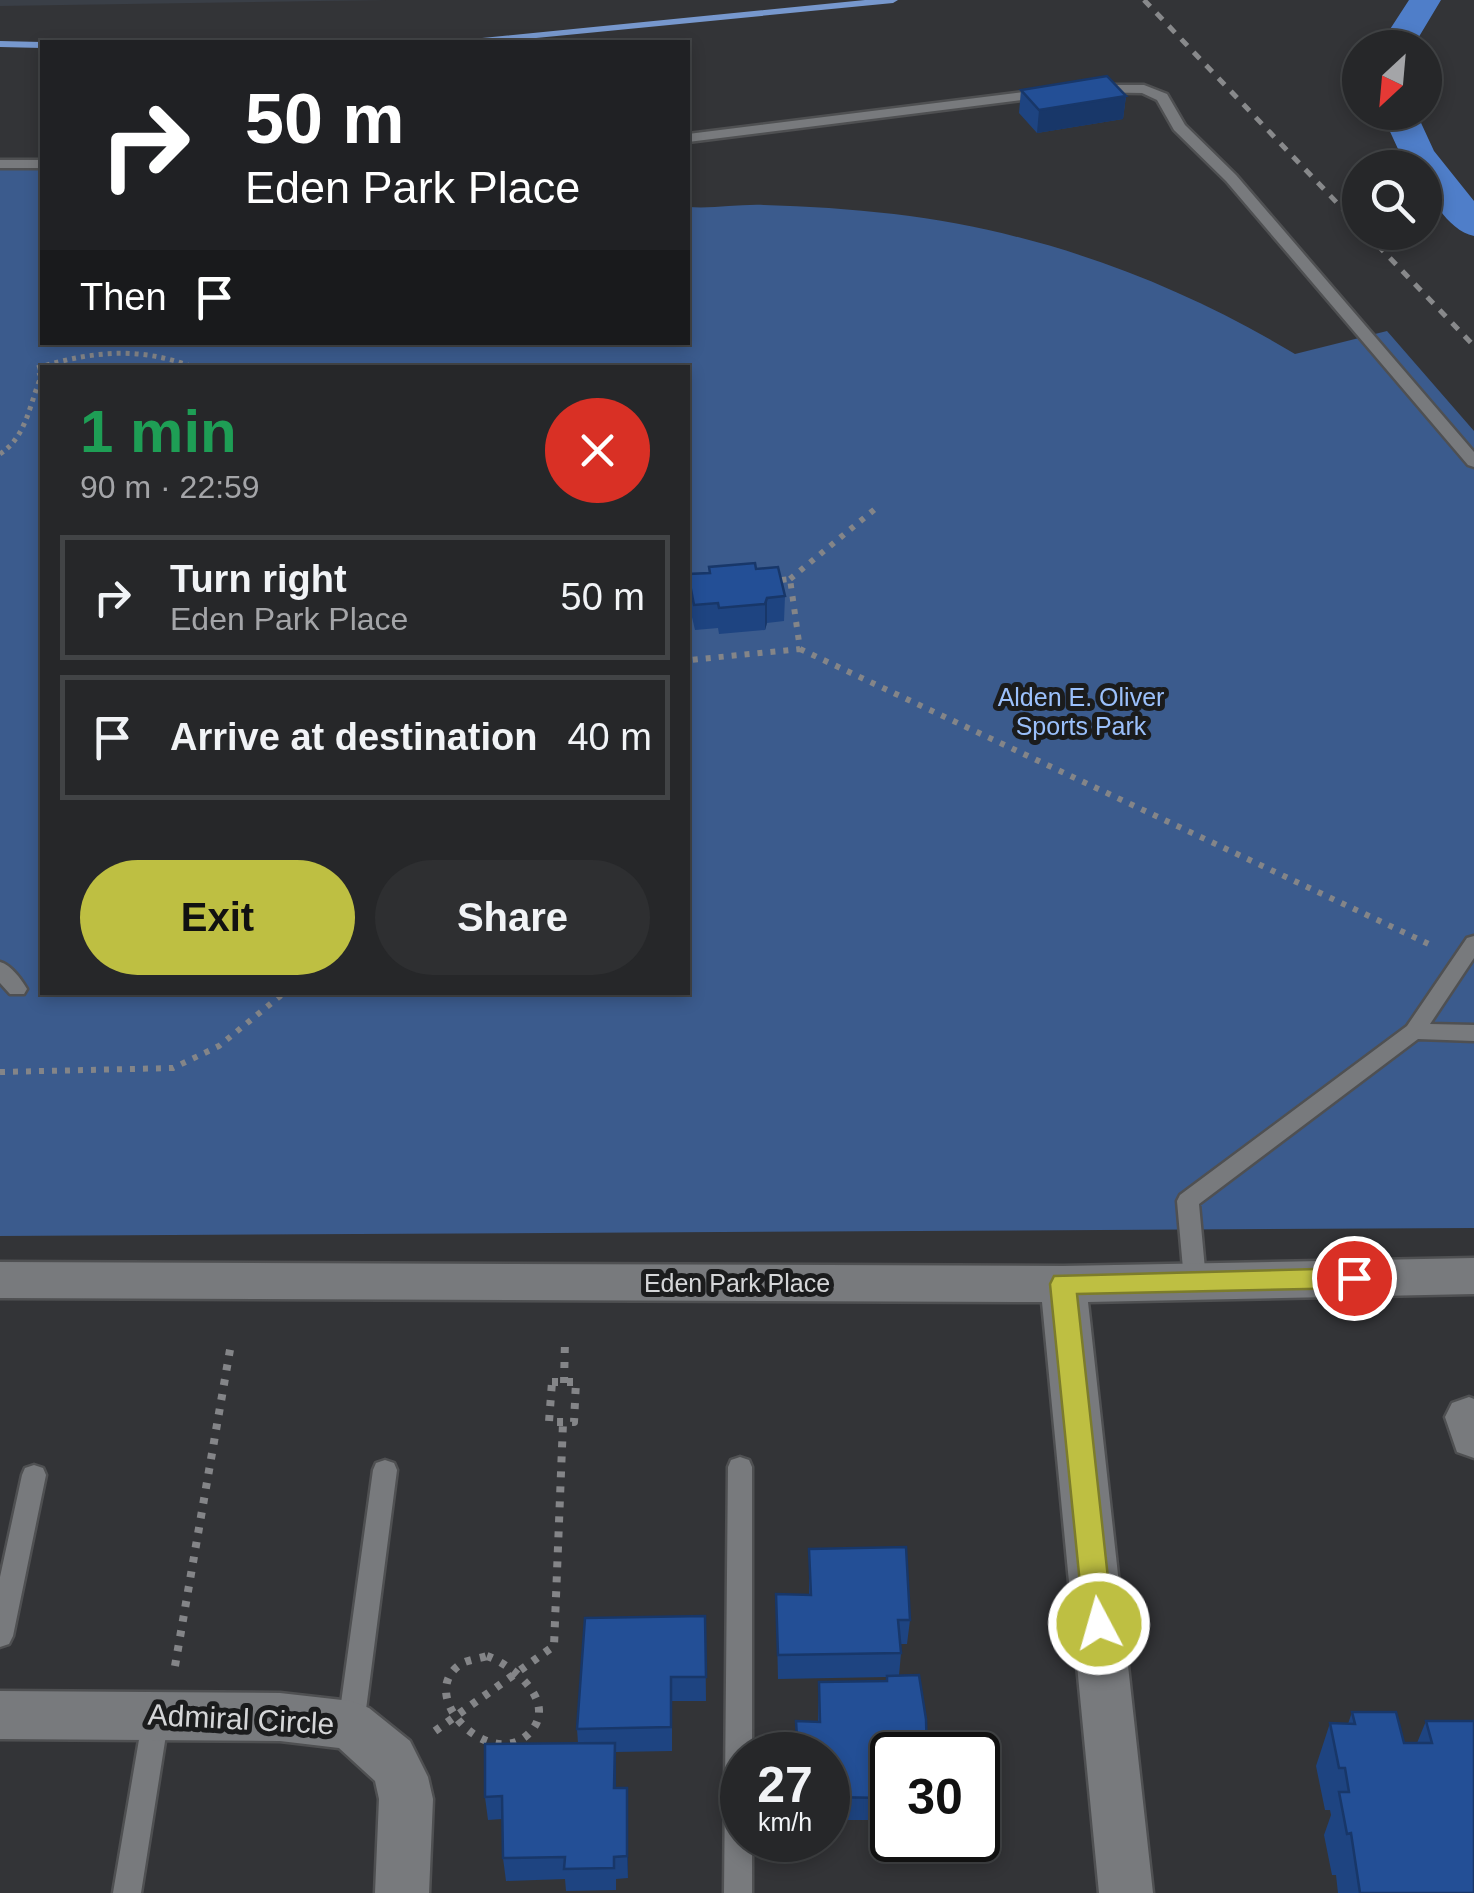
<!DOCTYPE html>
<meta charset="utf-8">
<style>
:root{--surface:#262729;--page:#2e2f31;--text:#f1f3f6;--muted:#a4a5a8;--line:#424446;--accent:#bebf42}
body{margin:0;font-family:Arial,sans-serif;background:var(--page);color:var(--text);height:100vh;display:flex;flex-direction:column;font-size:38px;white-space:nowrap}
*{box-sizing:border-box;margin:0}
p{font-size:32px;color:var(--muted)}
.icon{flex:none;width:55px;height:55px;fill:none;stroke:currentColor;stroke-width:2;stroke-linecap:round;stroke-linejoin:round}
.map{position:relative;flex:1;overflow:hidden}
.side{position:absolute;left:40px;top:365px;width:650px;height:630px;display:flex;flex-direction:column;background:var(--surface);border-radius:0px;box-shadow:0 5px 15px #0003,0 0 0 2px var(--line)}
.side>*{flex:none}
.hud{position:absolute;left:40px;top:40px;width:650px;height:305px;border-radius:0px;box-shadow:0 5px 15px #0003,0 0 0 2px var(--line);background:#202124;color:#fff;overflow:hidden}
.needle{width:65px;rotate:206deg}
.buttons{position:absolute;left:1342px;top:30px;display:grid;gap:20px}
.buttons a{display:grid;place-items:center;width:100px;height:100px;border-radius:50%;background:var(--surface);box-shadow:0 5px 15px #0003,0 0 0 2px var(--line);font-size:50px}
.speed{position:absolute;left:720px;top:1732px;display:flex;gap:20px;font-size:50px;font-weight:700;text-align:center}
.speed>*{display:grid;place-content:center;width:130px;height:130px;border-radius:50%;background:var(--surface);box-shadow:0 5px 15px #0003,0 0 0 2px var(--line);line-height:1}
.speed small{font-size:25px;font-weight:400}
.speed .limit{border:5px solid #111;border-radius:15px;background:#fff;color:#111}
.pin{position:absolute;display:grid;place-items:center;width:85px;height:85px;color:#fff;margin:-42px;border:5px solid #fff;border-radius:50%;box-shadow:0 2px 10px #0007}
.me{position:absolute;width:110px;margin:-55px;rotate:354deg;stroke-linejoin:round;filter:drop-shadow(0 0 8px #0008)}
.turn{display:flex;align-items:center;gap:35px;height:210px;padding:0 40px;font-size:45px}
.turn .icon{width:130px;height:130px;stroke-width:2.5}
.turn b{display:block;font-size:70px;line-height:85px}
.then{display:flex;align-items:center;height:95px;padding:0 40px;background:#0003;gap:20px;font-size:38px}
.round{display:grid;place-items:center;flex:none;width:105px;height:105px;border-radius:52px;background:var(--page)}
.headline{display:flex;align-items:center;justify-content:space-between;height:170px;padding:0 40px}
h1{font-size:60px;font-weight:800;line-height:75px;color:#1e9e55}
.action{display:flex;gap:20px;margin-top:auto;padding:20px 40px}
.action a{flex:1;height:115px;border-radius:60px;background:var(--accent);color:#111;font-size:40px;font-weight:800;line-height:115px;text-align:center}
.action a+a{background:var(--page);color:var(--text)}
ul{padding:0;list-style:none}
li{display:flex;align-items:center;gap:30px;height:125px;margin:0 20px 15px;padding:0 20px;border:5px solid var(--line);border-radius:0px}
li div{flex:1}
li b{display:block;font-size:38px}
li em{font-style:normal}
.map>svg:first-child{display:block}
</style>
<div class="map">
<svg width="1474" height="1893" viewBox="0 0 1474 1893">
<rect width="100%" height="100%" fill="#333437"/>
<path fill="#3a3f47" d="M0,0h387l-387,6z"/>
<path fill="#3b5b8d" fill-rule="evenodd" d="M0,168h42v174h646v-135c25,2 50,-3 76,-2 43,1 87,4 130,9 143,17 278,66 401,140l92,-23 87,100v797l-1474,8zM42,368h646v624h-646z"/>
<g fill="none" stroke-linecap="round" stroke-linejoin="round">
<path fill="#7798ce" fill-rule="evenodd" d="M865,0h33l-5,3 -397,39h-29l5,-3z
M0,41l42,1h2l-2,6 -42,-1z"/>
<path fill="#4f7ec9" fill-rule="evenodd" d="M1409,0h32l-24,40v8h-34v-8z
M1381,112h35l18,39 40,50v35c-27,-6 -49,-43 -49,-68h-16l-5,-6z"/>
<g stroke="#4f5052" stroke-width="5">
<path id="service" d="M1091,85h53l23,9 18,31 51,50 238,277v15l-6,-2 -242,-284 -52,-51 -17,-30 -15,-7 -56,-1v-6z
M1048,89l7,4 -2,3 -365,46v-8z
M0,160h42v8h-42z
M1474,936v22l-44,66 44,1v16l-56,-2 -219,165 7,76 -3,6 -8,3 -8,-3 -3,-6 -7,-79 3,-6 227,-169 60,-88z
M0,962c11,3 21,17 27,27l-3,5h-14l-10,-11z
M740,1457l9,3 3,7v288h-10v85h10v53h-28l4,-426 3,-7z
M385,1460l9,3 3,7 -33,255 -4,9 -9,3 -9,-3 -4,-9 35,-255 3,-7z
M34,1465l9,3 3,7 -33,161 -4,8 -9,3v-70l22,-102 3,-7z
M156,1704l9,4 4,8 -28,177h-28l30,-177 4,-8z"/>
</g>
<g stroke="#4f5052" stroke-width="5">
<path id="minor" d="M1474,1258v36l-386,8 65,591h-54l-57,-591 -1042,-4v-36l1063,4z
M1469,1397l5,2v59l-17,-6 -12,-35 7,-14z
M0,1691l280,2 71,8 18,7 41,33 18,36 5,22 -4,94h-54l4,-94 -4,-18 -36,-33 -59,-7 -280,-2z"/>
</g>
<path stroke="#848588" stroke-width="5" stroke-dasharray="4 5" stroke-linecap="butt" d="M0,454c27,-18 29,-49 41,-77l-4,-9c55,-17 104,-22 158,0"/>
<path stroke="#848588" stroke-width="6" stroke-dasharray="5 8" stroke-linecap="butt" d="M790,579l85,-70
M800,649l633,297
M688,650l2,10 110,-11 -10,-70 -18,2
M0,1072l173,-4 46,-22 66,-54"/>
<path stroke="#848588" stroke-width="8" stroke-dasharray="6 9" stroke-linecap="butt" d="M552,1382h24l-2,40h-25z
M564,1383l1,-42
M487,1656c28,10 75,50 39,80 -38,32 -108,-38 -68,-70 7,-6 20,-7 29,-10z
M175,1666l56,-322
M435,1731l119,-85 9,-223"/>
<use href="#service" fill="#787a7d" fill-rule="evenodd"/>
<use href="#minor" fill="#787a7d" fill-rule="evenodd"/>
<path stroke="#88898b" stroke-width="5" stroke-dasharray="9 9" stroke-linecap="butt" d="M1144,0l216,227
M1365,232l109,114"/>
</g>
<path fill="#1e4481" d="M1021,90l105,6 -3,23 -86,14 -18,-20z
M709,567l47,2 29,27 -1,25 -17,2 -2,7 -46,4 -1,-6 -23,2 -7,-30v-26l21,-1z
M809,1549l101,71 -3,24h-7l1,9 -9,102v85h33v2h-40l-1,-22h-56v-65h-32v-34h22l1,-39 67,-1 1,-4 -109,2 -2,-85 33,1z
M705,1616l1,85h-34v50l-57,1 1,36h11l1,90 -12,1v11l-50,1 -1,-12 -59,2 -3,-23 -1,-39 -14,1 -3,-23 93,-54 -1,-14z
M1352,1712l52,31h13l9,-22 48,172h-136l-2,-18h-4l-8,-40 7,-20 -1,-5h-5l-9,-44 14,-43 18,1z"/>
<path fill="#183769" d="M1126,96l-3,23 -86,14 2,-23z
M767,598v25l-2,7v-26z
M615,1743l1,23v45l-2,-23z
M627,1788l1,23v67l-1,-22z"/>
<path fill="#234f96" stroke="#183769" stroke-width="2.5" d="M1107,76l19,20 -87,14 -18,-20z
M755,563l1,6 22,-2 7,29 -18,2 -2,6 -46,4 -1,-5 -24,2 -6,-31 22,-1 -1,-6z
M906,1547l4,73h-12l3,33 -123,2 -2,-61 35,1 -2,-46z
M705,1616l1,61h-35v50l-94,2 8,-111z
M919,1675l7,44 1,36h-35v64h-5l-1,-21 -58,-1v-42h-30l-2,-34 24,1 -1,-40 68,-1v-5z
M1352,1712h44l8,31h28l-6,-22h48v172h-114l-9,-60 -4,1 -8,-42h10l-4,-24h-6l-9,-45 25,1z
M615,1743l-1,45h13v68l-13,1v11l-50,1 1,-12 -62,1 -1,-62 -17,1v-53z"/>
<path fill="#bebf42" stroke="#7c7c2b" stroke-width="2.5" d="M1354,1268l10,3 3,7 -3,7 -10,3 -277,6 36,330 -4,9 -10,3 -10,-3 -5,-9 -34,-340 4,-8z"/>
<g text-anchor="middle" dominant-baseline="central" stroke-width="10" stroke-linejoin="round" paint-order="stroke">
<g font-size="25" fill="#9bc0fb" stroke="#1b1c1d">
<text x="1081" y="697">Alden E. Oliver<tspan x="1081" dy="29">Sports Park</tspan></text>
</g>
<g font-size="25" fill="#d5d6d8" stroke="#1b1c1d">
<text x="737" y="1283">Eden Park Place</text>
</g>
<g font-size="30" fill="#d5d6d8" stroke="#1b1c1d">
<text transform="translate(241 1719) rotate(3)">Admiral Circle</text>
</g>
</g>
</svg>
<div class="buttons">
<a><svg class="needle" viewBox="-14 -14 28 28"><path d="M0-13l5 13h-10z" fill="#e53935"/><path d="M0 13l5-13h-10z" fill="#a4a5a8"/></svg></a>
<a><svg class="icon" aria-label="search" viewBox="0 0 24 24"><circle cx="10" cy="10" r="6"/><path d="M15 15l6 6"/></svg></a>
</div>
<div class="speed"><div>27<small>km/h</small></div><div class="limit">30</div></div>
<div class="pin" style="left:1354px;top:1278px;background:#d93025"><svg class="icon" aria-label="arrive" viewBox="0 0 24 24"><path d="M6 21V4h12l-3 4 3 4H6"/></svg></div>
<svg class="me" style="left:1099px;top:1624px" viewBox="-20 -20 40 40"><circle r="17" fill="#bebf42" stroke="#fff" stroke-width="3"/><path d="M0-11L8 9 0 5-8 9z" fill="#fff"/></svg>
<div class="hud">
<div class="turn"><svg class="icon" aria-label="right" viewBox="0 0 24 24"><path d="M7 20v-9h11M14 6l5 5-5 5"/></svg><div><b>50 m</b>Eden Park Place</div></div>
<div class="then">Then<svg class="icon" aria-label="arrive" viewBox="0 0 24 24"><path d="M6 21V4h12l-3 4 3 4H6"/></svg></div>
</div>
<section class="side">
<div class="headline"><div><h1>1 min</h1><p>90 m · 22:59</p></div><a class="round" style="background:#d93025;color:#fff"><svg class="icon" aria-label="close" viewBox="0 0 24 24"><path d="M6 6l12 12M18 6L6 18"/></svg></a></div>
<ul>
<li><svg class="icon" aria-label="right" viewBox="0 0 24 24"><path d="M7 20v-9h11M14 6l5 5-5 5"/></svg><div><b>Turn right</b><p>Eden Park Place</p></div><em>50 m</em></li>
<li><svg class="icon" aria-label="arrive" viewBox="0 0 24 24"><path d="M6 21V4h12l-3 4 3 4H6"/></svg><div><b>Arrive at destination</b></div><em>40 m</em></li>
</ul>
<div class="action"><a>Exit</a><a>Share</a></div>
</section>
</div>
